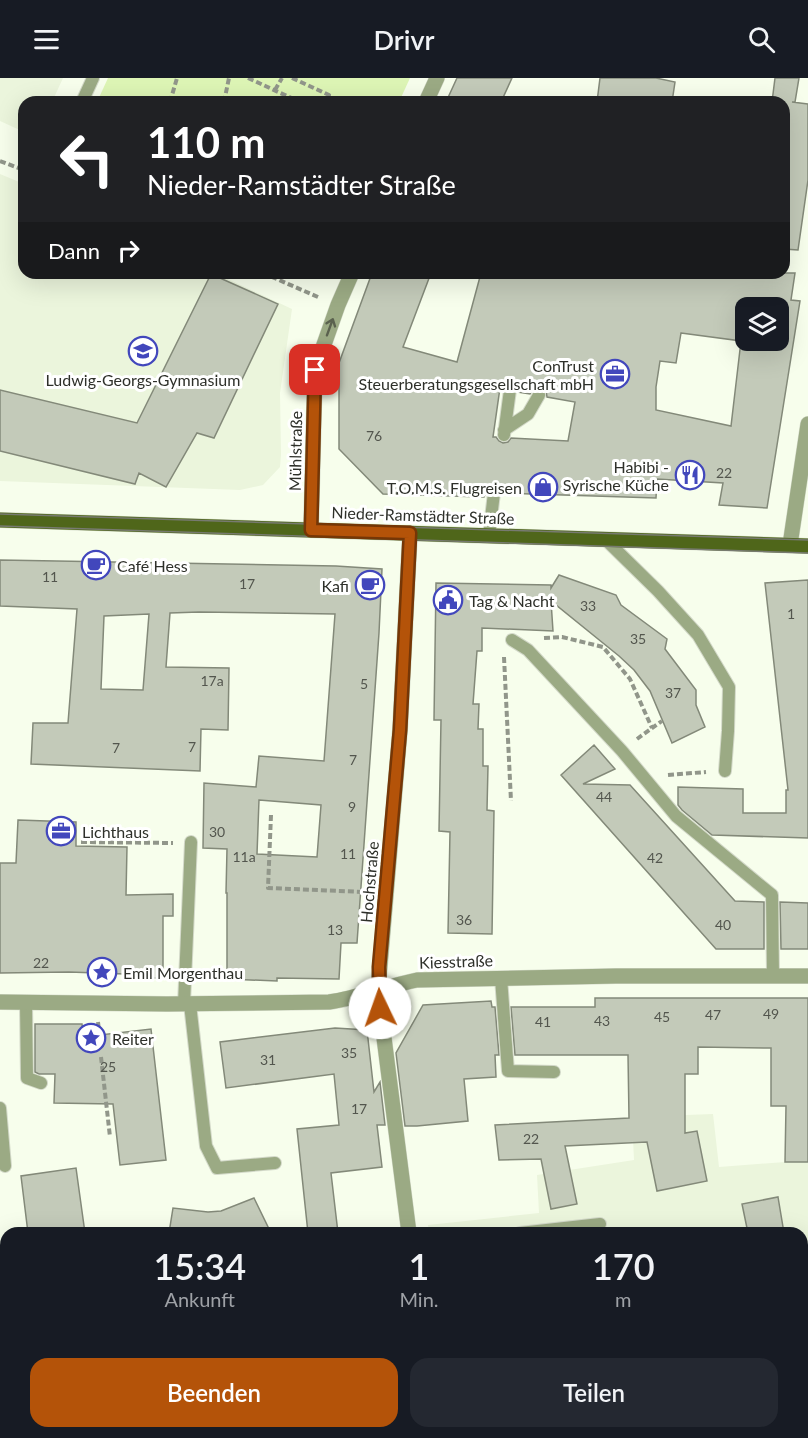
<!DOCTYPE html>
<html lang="de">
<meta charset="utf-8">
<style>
:root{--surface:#171b24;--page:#242831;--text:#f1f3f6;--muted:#9ea1a6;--accent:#b45309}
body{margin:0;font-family:Lato,sans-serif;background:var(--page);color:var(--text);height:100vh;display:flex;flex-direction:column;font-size:22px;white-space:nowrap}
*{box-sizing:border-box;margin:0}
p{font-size:20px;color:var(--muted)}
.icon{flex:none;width:33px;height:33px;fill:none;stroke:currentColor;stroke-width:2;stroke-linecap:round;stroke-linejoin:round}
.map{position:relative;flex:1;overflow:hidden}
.panel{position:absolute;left:0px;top:1149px;width:808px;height:212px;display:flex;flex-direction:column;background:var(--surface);border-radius:18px 18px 0 0;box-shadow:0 6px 24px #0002}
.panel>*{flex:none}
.hud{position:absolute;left:18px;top:18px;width:772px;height:183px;border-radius:18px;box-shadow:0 6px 24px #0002;background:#202124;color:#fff;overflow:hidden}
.tools{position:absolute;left:735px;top:219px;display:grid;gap:12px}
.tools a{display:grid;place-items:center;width:54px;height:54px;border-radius:12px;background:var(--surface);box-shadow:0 6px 24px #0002;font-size:30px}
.pin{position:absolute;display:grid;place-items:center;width:51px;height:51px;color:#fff;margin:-26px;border-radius:12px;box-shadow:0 3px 9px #0006}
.me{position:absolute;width:66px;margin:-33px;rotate:357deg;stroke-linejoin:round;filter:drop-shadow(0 0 4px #0008)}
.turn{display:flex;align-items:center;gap:21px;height:126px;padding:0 30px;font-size:27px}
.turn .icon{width:78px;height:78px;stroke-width:2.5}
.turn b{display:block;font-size:42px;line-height:51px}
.then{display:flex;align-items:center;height:57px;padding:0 30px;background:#0003;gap:12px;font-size:22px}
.eta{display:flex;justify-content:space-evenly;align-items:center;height:102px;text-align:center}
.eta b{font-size:36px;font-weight:600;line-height:42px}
.action{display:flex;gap:12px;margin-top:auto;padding:12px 30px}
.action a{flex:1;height:69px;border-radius:18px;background:var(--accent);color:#fff;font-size:24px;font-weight:600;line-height:69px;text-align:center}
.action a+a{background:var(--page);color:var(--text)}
header{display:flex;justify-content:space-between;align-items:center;height:78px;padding:0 30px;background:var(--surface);font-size:27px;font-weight:600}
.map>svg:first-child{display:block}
</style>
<header><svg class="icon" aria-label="menu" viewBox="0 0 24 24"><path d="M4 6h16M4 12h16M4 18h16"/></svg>Drivr<svg class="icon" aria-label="search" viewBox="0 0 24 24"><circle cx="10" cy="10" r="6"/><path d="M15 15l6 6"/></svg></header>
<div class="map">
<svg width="808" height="1360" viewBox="0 0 808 1360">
<rect width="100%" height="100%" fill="#f7feec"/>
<path fill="#ebf5dc" d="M0,0h63l-11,24h-28v30l-24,-11z
M0,96l24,10v89h191l77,36 -12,84 1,62 -1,12 -17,18 -23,5 -240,-9z
M713,1036l6,53 66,-5h23v276h-153l-1,-5 -27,5h-13l-1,-5 189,-1v-199h-373l-1,-8 111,-12 -2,-38 97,-15 -2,-43z"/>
<path fill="#ddf5b5" d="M108,0h302l-11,24h-302z"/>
<path fill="#c3cab9" stroke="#838979" stroke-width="1.5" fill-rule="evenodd" d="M457,0h55l-11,24h-55z
M600,0h56l19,4 -3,20h-75z
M775,0h24l-4,24h-3l16,2v76l-10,70 -14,-1v-147h-12z
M372,195h59l-28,74 54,15 24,-89h314l-4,27 9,1 -33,207 -48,-3 4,-22 -66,-4 -1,19 -154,-5 -3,-6 -5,-2 -6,3 -4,9 -101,-3 -44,-45v-86zM746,230h32v32h-32zM681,255l60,8 -10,85 -75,-16v-23l4,-26 16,2zM511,304l4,2 3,3v5l12,2 4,-6 6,-1 6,3 1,7 28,5 -7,39 -57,-3 -3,4 -5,1 -4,-2 -3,-4h-3l7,-49 2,1 2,-4z
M211,196l67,30 -64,134 -17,-5 -31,54 -27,-14 -4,11 -135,-33v-61l137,33z
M0,482l336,6 46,3 -3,64 -22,310h-16l-2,36 -62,-1v3l-50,-2v-86h-1l1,-44 -24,-1 1,-65 52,4 3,-31 65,5 11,-147 -136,-2 -29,1 -4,54 63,1 -1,62 -27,-1 -1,42 -169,-7 2,-41h35l9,-114 -77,-3zM149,536l-6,76 -42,-1 3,-73zM259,722l62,5 -4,52 -60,-3z
M559,497l57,20 5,10 46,34 -2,10 31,41v15l9,22 -33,16 -22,-52 -16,-21 -15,-14 -68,-55 2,30 -71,-3v23h-5l-4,53h6l-1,25h5v37h5l-1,44 7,1 -2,123 -44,-1 2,-101 -11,-1 2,-111h-7l2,-137 115,2v3z
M808,502v258l-96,-3 -30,-25 -4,-5v-18l65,2v24h43v-23h2l-23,-207z
M594,667l21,24 -32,15 47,1 105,116 29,1v47h-48l-155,-174z
M18,742l58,2v24l51,1 -1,48 47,-1v22h-10v62h-38v-4l-56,-2 -69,1v-110h16z
M780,824l28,1v46h-27z
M595,920h213v164h-23l1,-56h-15v-58l-73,-1v27h-13v59l12,-2 10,50 -50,10 -10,-49 -82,4 12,58 -26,5 -10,-50 -42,1 -4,-35 134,-7 -1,-63h-113l-4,-48h84z
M491,923l1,6h3l4,48h-4l1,22 -32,2 4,42 -51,5h-12l-9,-73 27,-48z
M35,946h47l1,13 68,-8 15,131 -46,5 -7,-61 -59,-1 1,-29h-16l-4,-2z
M335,950l32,2 7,62 6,-10 5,43h-8l5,42 -51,6 7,60h-30l-11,-104 42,-4 -5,-51 -108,14 -6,-46z
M76,1090l9,65h-57l-7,-57z
M778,1119l6,36h-36l-6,-29z
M254,1120l17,35h-102l4,-25 35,4 13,-1z"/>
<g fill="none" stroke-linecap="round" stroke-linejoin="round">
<g stroke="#d3d9c9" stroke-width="14">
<path id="lane" d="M82,24l11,-24
M504,352l24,-16 11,-19
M504,357l6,-45
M489,457l5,-42
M605,461l53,52 40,44 31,52 -1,44 -3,40
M512,562l16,10 94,101 54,65 96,79 1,81
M501,900l7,93 46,1
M26,925l1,75 14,5
M184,926l7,-162
M190,926l16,142 11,22 58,-5
M0,1030l5,58
M520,1155l80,-9
M47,1354l1,6"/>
</g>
<g stroke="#d3d9c9" stroke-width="16">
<path id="street" d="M426,24l11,-24
M311,452l4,-160 23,-65 14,-32
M790,467l18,-121
M0,924l167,2 162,-2c30,-4 58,-16 88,-22l199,-4h192
M409,1155l-26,-203 -4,-53 21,-247 10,-197
M434,1354v6"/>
</g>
<g stroke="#d3d9c9" stroke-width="16">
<path id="primary" d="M0,442l808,26"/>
</g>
<path stroke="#91968a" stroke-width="4" stroke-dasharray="6 3" stroke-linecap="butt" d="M248,0l52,24
M292,0l37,17 -3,7
M275,12l7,-12
M170,24l7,-24
M224,24l5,-24
M0,83l24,9
M263,195l55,24
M544,560l18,-1 41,10 27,32 22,49
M504,579l7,144
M637,661l25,-18
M668,697l38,-3
M271,737l-3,73 97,4
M81,764l92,1
M98,944l2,16
M101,979l9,80"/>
<use href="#lane" stroke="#9baa84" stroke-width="12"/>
<use href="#street" stroke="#9baa84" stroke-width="15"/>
<use href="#primary" stroke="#4f661a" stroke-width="15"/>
<path stroke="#777a70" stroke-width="1.5" d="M0,436l808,26
M0,448l808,27"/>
</g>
<defs><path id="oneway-shaft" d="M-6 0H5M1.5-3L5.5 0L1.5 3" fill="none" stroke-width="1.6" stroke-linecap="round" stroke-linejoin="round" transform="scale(1.5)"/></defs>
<use stroke="#5a614e" href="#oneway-shaft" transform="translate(330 249) rotate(-70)"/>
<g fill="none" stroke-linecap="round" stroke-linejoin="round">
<g stroke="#753606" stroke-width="15">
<path id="route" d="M315,292l-4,160 99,3 -10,197 -21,237 1,41"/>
</g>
<use href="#route" stroke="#b45309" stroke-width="10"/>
</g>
<defs>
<g id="school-ring" transform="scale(1.5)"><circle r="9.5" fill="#fff" stroke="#4247bc" stroke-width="1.5"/><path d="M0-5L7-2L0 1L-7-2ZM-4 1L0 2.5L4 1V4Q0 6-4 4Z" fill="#4247bc"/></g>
<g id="office-ring" transform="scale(1.5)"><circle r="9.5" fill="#fff" stroke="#4247bc" stroke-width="1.5"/><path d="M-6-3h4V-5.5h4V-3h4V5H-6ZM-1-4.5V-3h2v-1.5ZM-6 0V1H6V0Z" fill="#4247bc"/></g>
<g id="restaurant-ring" transform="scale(1.5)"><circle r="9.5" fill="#fff" stroke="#4247bc" stroke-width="1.5"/><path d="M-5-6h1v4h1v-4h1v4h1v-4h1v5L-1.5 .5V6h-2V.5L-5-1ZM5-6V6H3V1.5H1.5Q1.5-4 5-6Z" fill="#4247bc"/></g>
<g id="shop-ring" transform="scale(1.5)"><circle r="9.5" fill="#fff" stroke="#4247bc" stroke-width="1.5"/><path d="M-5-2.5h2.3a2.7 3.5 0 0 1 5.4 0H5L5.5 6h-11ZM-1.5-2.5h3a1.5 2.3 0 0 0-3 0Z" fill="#4247bc"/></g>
<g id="cafe-ring" transform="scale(1.5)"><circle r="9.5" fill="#fff" stroke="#4247bc" stroke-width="1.5"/><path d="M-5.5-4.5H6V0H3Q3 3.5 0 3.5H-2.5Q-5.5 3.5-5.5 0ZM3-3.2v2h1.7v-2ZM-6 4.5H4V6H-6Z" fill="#4247bc"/></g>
<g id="civic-ring" transform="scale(1.5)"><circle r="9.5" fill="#fff" stroke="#4247bc" stroke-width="1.5"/><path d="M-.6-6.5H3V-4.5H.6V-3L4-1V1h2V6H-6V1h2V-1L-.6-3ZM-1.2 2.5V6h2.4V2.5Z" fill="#4247bc"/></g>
<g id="sight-ring" transform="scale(1.5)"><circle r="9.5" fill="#fff" stroke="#4247bc" stroke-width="1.5"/><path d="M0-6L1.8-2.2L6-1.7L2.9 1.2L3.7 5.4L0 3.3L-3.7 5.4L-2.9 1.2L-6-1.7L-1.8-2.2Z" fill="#4247bc"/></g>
</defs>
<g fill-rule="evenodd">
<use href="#school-ring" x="143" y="273"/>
<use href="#office-ring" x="615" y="296"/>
<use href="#restaurant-ring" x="690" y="397"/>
<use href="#shop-ring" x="543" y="409"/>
<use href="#cafe-ring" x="96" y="487"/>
<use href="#cafe-ring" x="370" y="507"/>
<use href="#civic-ring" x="448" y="522"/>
<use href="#office-ring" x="61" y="753"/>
<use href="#sight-ring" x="102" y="894"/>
<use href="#sight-ring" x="91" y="960"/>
</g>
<g text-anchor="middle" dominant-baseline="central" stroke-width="6" stroke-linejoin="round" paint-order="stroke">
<g font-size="14" fill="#53564e">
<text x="374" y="357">76</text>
<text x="724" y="394">22</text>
<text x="50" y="498">11</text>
<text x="247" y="505">17</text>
<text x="588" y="527">33</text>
<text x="791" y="535">1</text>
<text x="638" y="560">35</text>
<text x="212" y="602">17a</text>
<text x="364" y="605">5</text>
<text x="673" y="614">37</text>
<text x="192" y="668">7</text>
<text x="116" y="669">7</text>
<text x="353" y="681">7</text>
<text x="604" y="718">44</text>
<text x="352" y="728">9</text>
<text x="217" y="753">30</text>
<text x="348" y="775">11</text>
<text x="244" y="778">11a</text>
<text x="655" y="779">42</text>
<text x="464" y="841">36</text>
<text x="723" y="846">40</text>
<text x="335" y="851">13</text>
<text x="41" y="884">22</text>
<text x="771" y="935">49</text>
<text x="713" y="936">47</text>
<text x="662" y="938">45</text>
<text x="602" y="942">43</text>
<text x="543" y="943">41</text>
<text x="349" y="974">35</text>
<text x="268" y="981">31</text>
<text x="108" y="988">25</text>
<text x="359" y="1030">17</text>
<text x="531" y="1060">22</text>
</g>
<g font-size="16" fill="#2e302a" stroke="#fff" text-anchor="start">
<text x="594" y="287" text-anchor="end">ConTrust<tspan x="594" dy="18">Steuerberatungsgesellschaft mbH</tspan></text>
<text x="143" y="301" text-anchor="middle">Ludwig-Georgs-Gymnasium</text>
<text x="669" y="388" text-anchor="end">Habibi -<tspan x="669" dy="18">Syrische Küche</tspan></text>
<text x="522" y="409" text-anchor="end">T.O.M.S. Flugreisen</text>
<text x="117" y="487">Café Hess</text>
<text x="349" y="507" text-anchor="end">Kafi</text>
<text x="469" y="522">Tag &amp; Nacht</text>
<text x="82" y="753">Lichthaus</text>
<text x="123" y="894">Emil Morgenthau</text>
<text x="112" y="960">Reiter</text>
</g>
<g font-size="16" fill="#2e302a" stroke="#fff">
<text transform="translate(295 373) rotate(-89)">Mühlstraße</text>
<text transform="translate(423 437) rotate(2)">Nieder-Ramstädter Straße</text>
<text transform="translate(369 804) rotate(-85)">Hochstraße</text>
<text transform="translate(456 883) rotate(-2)">Kiesstraße</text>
</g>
</g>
</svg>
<div class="tools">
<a><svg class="icon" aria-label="layers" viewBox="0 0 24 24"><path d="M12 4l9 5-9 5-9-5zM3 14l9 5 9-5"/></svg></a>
</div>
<div class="pin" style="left:315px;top:292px;background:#d93025"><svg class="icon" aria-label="arrive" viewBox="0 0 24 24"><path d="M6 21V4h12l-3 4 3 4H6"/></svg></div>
<svg class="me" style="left:380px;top:930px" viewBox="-20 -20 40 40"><circle r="19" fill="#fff"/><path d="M0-13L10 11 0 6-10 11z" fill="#b45309"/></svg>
<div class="hud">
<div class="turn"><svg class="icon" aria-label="left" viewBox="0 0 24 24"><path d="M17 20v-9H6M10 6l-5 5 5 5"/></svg><div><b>110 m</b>Nieder-Ramstädter Straße</div></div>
<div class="then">Dann<svg class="icon" aria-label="right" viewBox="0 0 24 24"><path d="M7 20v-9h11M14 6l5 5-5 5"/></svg></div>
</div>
<section class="panel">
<div class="eta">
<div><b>15:34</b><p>Ankunft</p></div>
<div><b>1</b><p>Min.</p></div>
<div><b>170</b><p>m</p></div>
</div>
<div class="action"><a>Beenden</a><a>Teilen</a></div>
</section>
</div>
